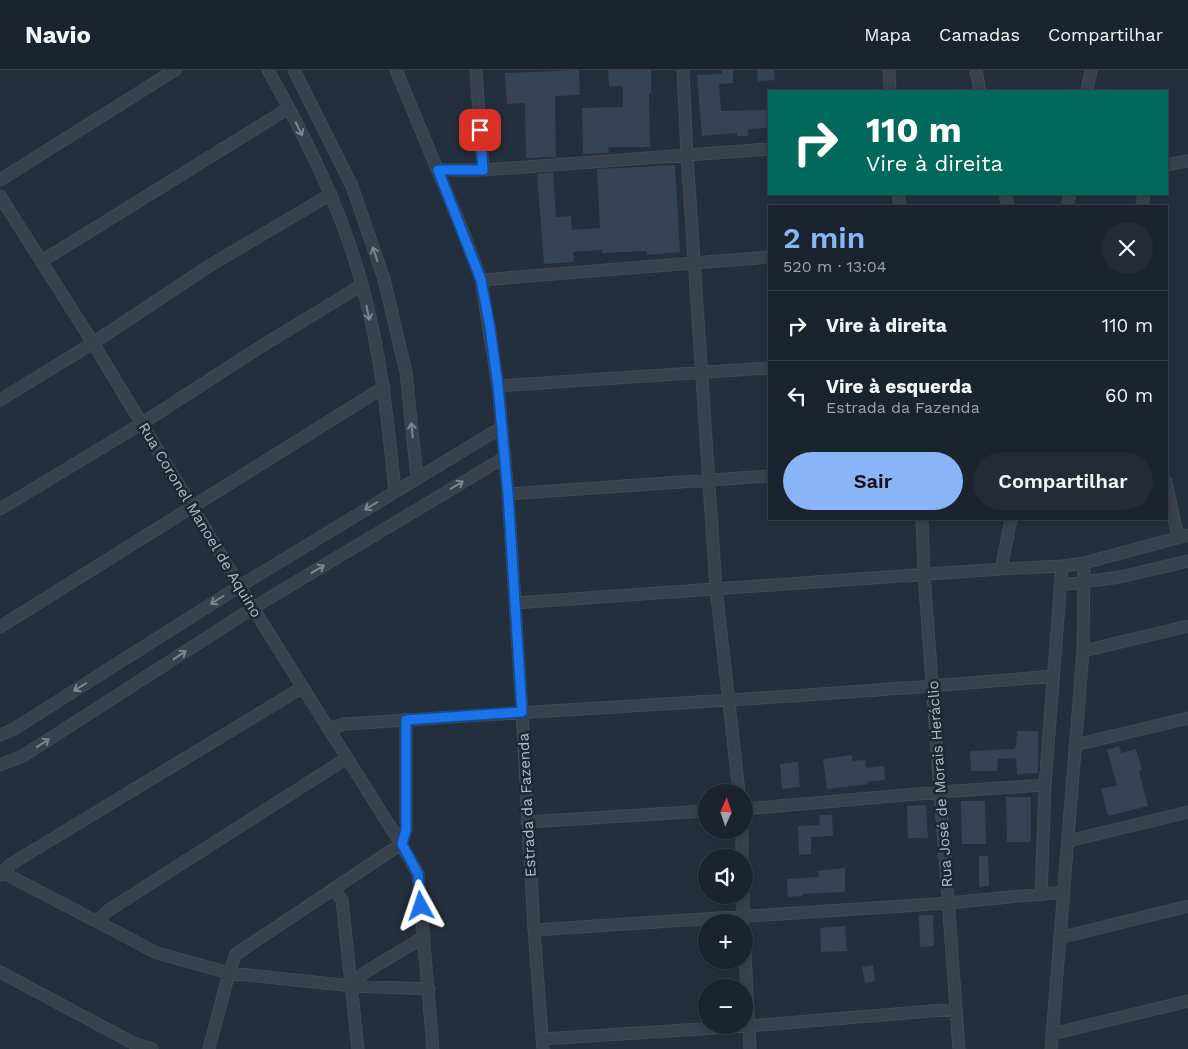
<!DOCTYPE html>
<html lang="pt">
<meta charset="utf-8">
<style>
:root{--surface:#1b232e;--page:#242b36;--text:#f1f3f6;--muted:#a0a4aa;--line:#39404a;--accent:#8ab4f8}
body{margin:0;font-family:"Work Sans",sans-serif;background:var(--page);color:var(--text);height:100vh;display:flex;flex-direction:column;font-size:19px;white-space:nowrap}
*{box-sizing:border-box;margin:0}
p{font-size:16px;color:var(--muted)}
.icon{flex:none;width:28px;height:28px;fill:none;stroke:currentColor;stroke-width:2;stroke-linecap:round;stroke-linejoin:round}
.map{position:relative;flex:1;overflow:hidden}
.details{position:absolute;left:768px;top:135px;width:400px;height:315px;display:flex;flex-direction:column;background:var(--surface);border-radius:0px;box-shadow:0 2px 8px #0003,0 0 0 1px var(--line)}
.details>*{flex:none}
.top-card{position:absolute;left:768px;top:20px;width:400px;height:105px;border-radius:0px;box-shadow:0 2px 8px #0003,0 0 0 1px var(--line);background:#00695c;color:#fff;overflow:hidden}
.needle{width:32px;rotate:3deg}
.buttons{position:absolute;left:698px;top:714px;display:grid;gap:10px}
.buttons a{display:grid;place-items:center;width:55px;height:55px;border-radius:50%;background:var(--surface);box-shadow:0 2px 8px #0003,0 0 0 1px var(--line);font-size:25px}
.pin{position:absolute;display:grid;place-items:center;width:42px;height:42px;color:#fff;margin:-21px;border-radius:10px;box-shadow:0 2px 8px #0006}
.me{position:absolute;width:55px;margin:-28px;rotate:355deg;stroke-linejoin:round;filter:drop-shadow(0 0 4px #0008)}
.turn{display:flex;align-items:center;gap:18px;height:105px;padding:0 15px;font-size:22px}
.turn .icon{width:65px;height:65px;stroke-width:2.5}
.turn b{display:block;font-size:35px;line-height:42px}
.round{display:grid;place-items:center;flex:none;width:52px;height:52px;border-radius:26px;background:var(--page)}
.summary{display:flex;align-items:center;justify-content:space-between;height:85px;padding:0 15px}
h1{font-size:30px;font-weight:600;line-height:38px;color:var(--accent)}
.cta{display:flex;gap:10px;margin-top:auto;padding:10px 15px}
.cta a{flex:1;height:58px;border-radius:30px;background:var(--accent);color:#111;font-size:20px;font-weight:600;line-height:58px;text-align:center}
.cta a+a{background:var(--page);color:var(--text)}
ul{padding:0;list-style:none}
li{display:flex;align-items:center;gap:15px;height:70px;padding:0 15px;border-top:1px solid var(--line)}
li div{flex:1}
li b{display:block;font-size:19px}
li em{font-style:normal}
header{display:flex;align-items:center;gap:30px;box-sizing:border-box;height:70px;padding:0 25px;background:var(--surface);border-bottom:1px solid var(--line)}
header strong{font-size:24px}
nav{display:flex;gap:28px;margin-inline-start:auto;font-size:18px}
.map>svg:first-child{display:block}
</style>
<header>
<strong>Navio</strong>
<nav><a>Mapa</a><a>Camadas</a><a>Compartilhar</a></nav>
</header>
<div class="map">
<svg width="1188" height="979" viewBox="0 0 1188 979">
<rect width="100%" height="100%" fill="#242f3e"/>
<path fill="#364354" d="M579,0l1,25 -25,1 1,61 -30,1 -1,-55 -18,1 -2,-31z
M608,0h43v23h-2l1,54h-42l1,6 -26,1 -1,-46 41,-1v-21h-14z
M722,0h11v13l-14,1 2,27 48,-1v18l-21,1v7h-11v-3l-35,3 -5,-61 25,-1z
M757,0h17l1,10 -17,1z
M675,95l5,87 -33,3v-4l-45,2v-3l-29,2 1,10 -30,2 -7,-90 16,-2 3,45 15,-1 1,14 28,-2 -3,-59z
M1017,661h21v42l-21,1 -1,-16 -18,1 -1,12h-26l-1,-20 45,-2v-2h1z
M1119,676l2,7 15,-4 6,21 -3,1 9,35 -40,10 -7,-27 16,-4 -10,-35z
M852,685v6l13,-1 1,8 18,-2 1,14 -17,2v2l-41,5 -4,-30z
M798,692l2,25 -18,2 -2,-25z
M1006,727h25v45h-24z
M961,731h24l1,43h-24z
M926,735l2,33h-20l-1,-32z
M819,745h13l1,21 -22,1v17l-12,1 -1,-29 22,-1z
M979,786h9l1,30 -10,1z
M845,798v24l-42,2v2l-15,1 -1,-18 32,-2 -1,-6z
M919,845h14l1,31 -14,1z
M845,856l2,25 -26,1 -1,-24z
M873,895l2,16 -10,2 -3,-16z"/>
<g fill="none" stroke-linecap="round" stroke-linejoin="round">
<g stroke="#414a57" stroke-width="13">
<path id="minor" d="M268,0c38,68 74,140 94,215 19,68 26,137 33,206
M294,0l58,116 32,93 22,93 11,106
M396,0l68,164 17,46 17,106 10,108 14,218 12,218 9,119
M476,0l7,100
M683,0l4,85 29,433 23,204
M889,0l1,21
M976,0l4,21
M1087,21l4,-21
M1166,95l22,-4
M439,100h44l286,-21
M0,110l175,-110
M898,124l2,12
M1005,124l3,12
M0,126l93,147 160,265 148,236 17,30 15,175
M1067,136l3,-12
M1142,136l2,-12
M42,191l247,-153
M481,210l288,-23
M498,316l271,-18
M0,330l93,-57 116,-77 122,-72
M1166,412l12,56
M508,424l261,-18
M0,439l141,-85 124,-80 97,-59
M922,449l2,55 35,475
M1001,499l10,-50
M1061,515l59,-8 68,-16
M515,533l486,-34 61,-3 22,-3 104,-28
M0,557l384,-240
M1083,581l105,-25
M329,659l15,-5c236,-16 473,-27 709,-48
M0,665l14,-6 226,-143 262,-159
M1075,675l113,-27
M0,695l23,-9 230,-148 252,-151
M744,739l196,-17 105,-7
M527,752l179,-11
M742,760v28
M1068,771l120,-29
M0,801l157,82 72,20 123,13 77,3
M0,805l11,-11 292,-177
M333,819l9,11 16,149
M743,825v27
M1041,825l4,-110 17,-219
M97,851l12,-11 238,-152
M534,860l415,-27 114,-11
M744,864l6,115
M1059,868l129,-32
M0,902l133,71 19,6
M352,916l12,-13 60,-36
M1052,964l136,-33
M542,969l206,-13 208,-17
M209,979l20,-76 7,-19 165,-110 5,-14v-111
M1051,979l32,-398 1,-88"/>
</g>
<use href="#minor" stroke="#38414e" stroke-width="11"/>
</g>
<defs><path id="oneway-shaft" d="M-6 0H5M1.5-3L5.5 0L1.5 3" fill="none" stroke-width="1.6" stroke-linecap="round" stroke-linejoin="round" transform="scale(1.25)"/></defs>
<g stroke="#7c8592">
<use href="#oneway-shaft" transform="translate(299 59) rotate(64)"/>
<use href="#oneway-shaft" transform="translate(375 184) rotate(-109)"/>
<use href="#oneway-shaft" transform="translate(368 243) rotate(78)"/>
<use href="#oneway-shaft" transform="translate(412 360) rotate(-96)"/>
<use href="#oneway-shaft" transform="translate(457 415) rotate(-31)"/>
<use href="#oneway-shaft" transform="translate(371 436) rotate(149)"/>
<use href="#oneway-shaft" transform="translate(318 499) rotate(-31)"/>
<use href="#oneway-shaft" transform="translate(217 530) rotate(148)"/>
<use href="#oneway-shaft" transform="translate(180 585) rotate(-33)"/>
<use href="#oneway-shaft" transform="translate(80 617) rotate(148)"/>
<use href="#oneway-shaft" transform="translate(43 673) rotate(-33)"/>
</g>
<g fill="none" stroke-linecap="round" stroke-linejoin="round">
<g stroke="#114b97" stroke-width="12">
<path id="route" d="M421,836l-3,-32 -16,-30 4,-14v-110l116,-8 -14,-218 -10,-108 -8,-58 -9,-48 -43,-110h45l-3,-40"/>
</g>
<use href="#route" stroke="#1a73e8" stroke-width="9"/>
</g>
<g text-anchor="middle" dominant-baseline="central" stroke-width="5" stroke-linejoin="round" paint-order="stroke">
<g font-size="15" fill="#b4bcc9" stroke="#1d2633">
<text transform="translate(200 450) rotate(59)">Rua Coronel Manoel de Aquino</text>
<text transform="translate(940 714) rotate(-94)">Rua José de Morais Heráclio</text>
<text transform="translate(527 735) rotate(-93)">Estrada da Fazenda</text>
</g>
</g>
</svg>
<div class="buttons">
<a><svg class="needle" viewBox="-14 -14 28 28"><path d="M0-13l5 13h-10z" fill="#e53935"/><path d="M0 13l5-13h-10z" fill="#a0a4aa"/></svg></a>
<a><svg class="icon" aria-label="sound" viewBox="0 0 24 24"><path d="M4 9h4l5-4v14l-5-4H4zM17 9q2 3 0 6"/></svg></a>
<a>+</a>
<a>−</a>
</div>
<div class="pin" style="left:480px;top:60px;background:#d93025"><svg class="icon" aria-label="arrive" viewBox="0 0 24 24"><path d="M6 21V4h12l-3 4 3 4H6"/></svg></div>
<svg class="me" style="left:421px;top:836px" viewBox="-20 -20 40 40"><path d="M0-17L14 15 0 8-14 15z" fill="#1a73e8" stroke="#fff" stroke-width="4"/></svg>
<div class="top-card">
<div class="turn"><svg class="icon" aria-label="right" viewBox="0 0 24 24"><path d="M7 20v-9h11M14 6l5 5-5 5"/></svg><div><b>110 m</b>Vire à direita</div></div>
</div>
<section class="details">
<div class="summary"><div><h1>2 min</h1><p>520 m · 13:04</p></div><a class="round"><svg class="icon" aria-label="close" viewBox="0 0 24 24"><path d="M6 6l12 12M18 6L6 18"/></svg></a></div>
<ul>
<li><svg class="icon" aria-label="right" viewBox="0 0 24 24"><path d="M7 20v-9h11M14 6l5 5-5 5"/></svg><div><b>Vire à direita</b></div><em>110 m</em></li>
<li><svg class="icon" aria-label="left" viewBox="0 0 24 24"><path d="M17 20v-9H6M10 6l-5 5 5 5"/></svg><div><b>Vire à esquerda</b><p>Estrada da Fazenda</p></div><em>60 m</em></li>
</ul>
<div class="cta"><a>Sair</a><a>Compartilhar</a></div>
</section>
</div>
